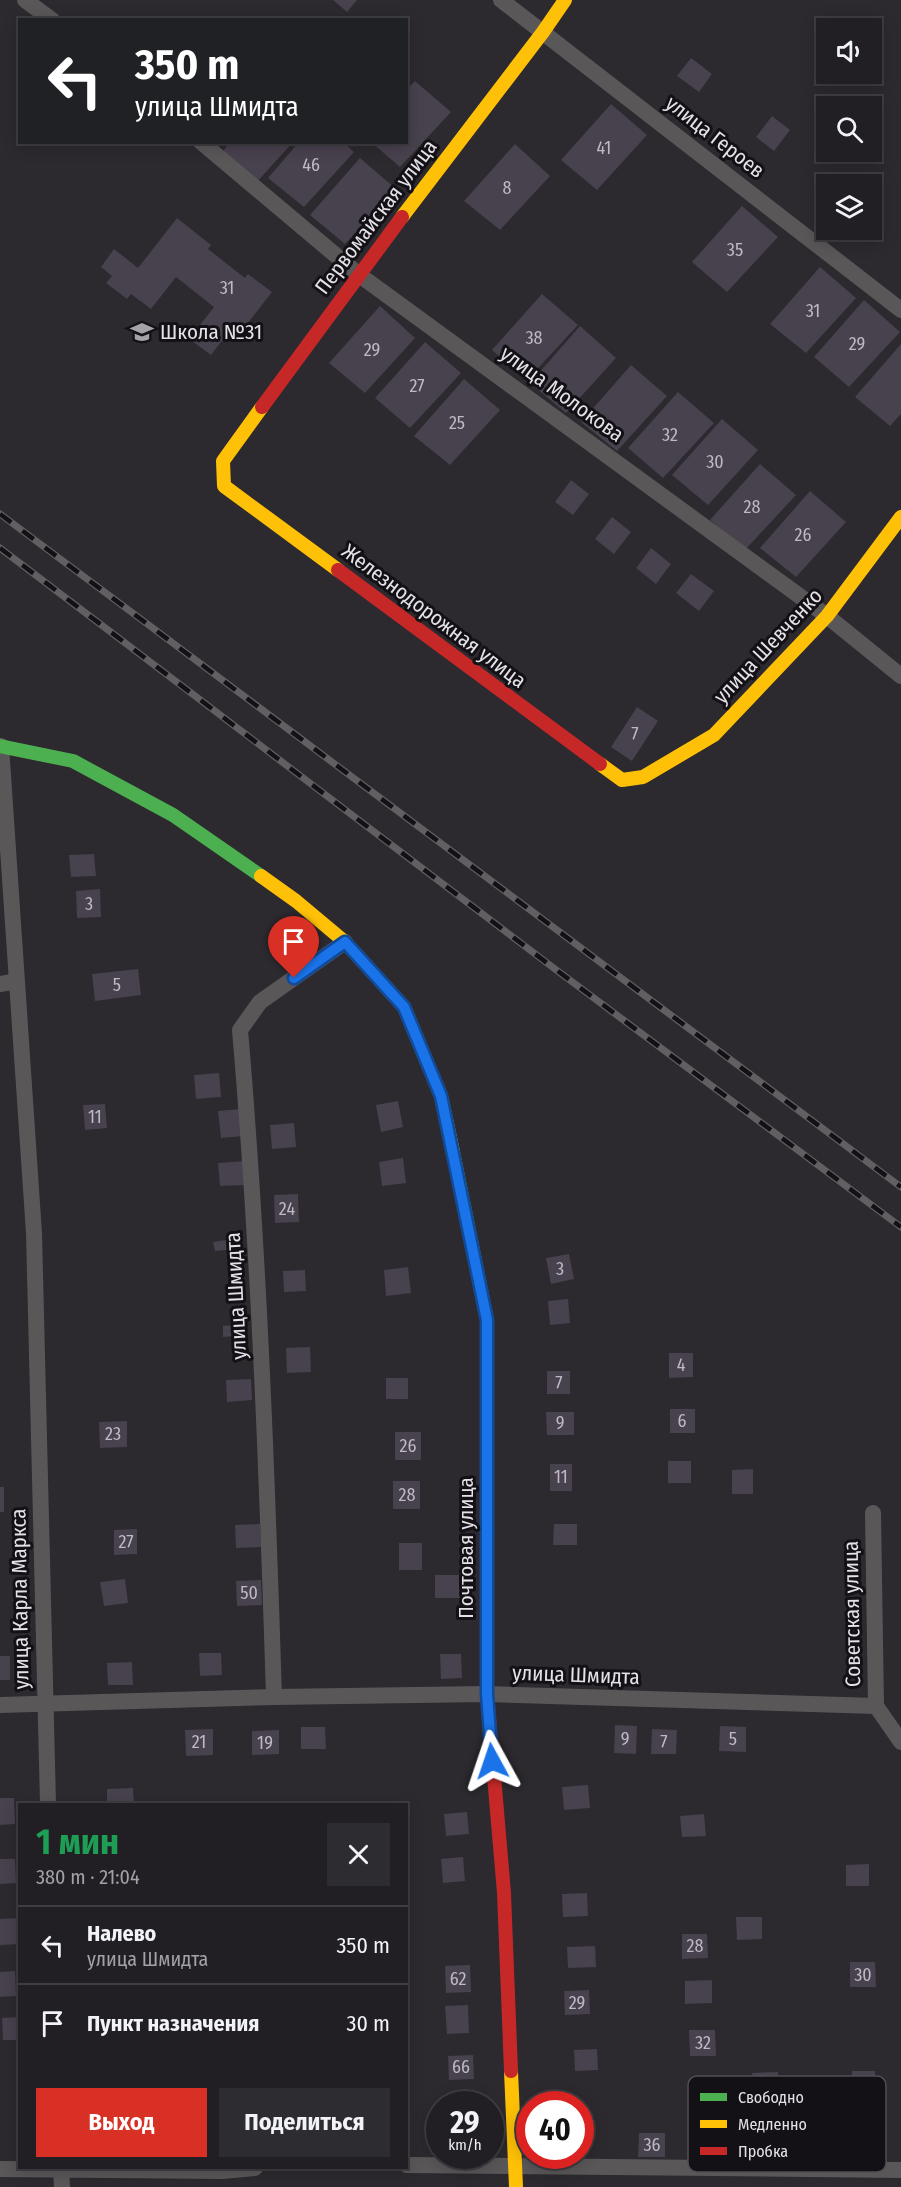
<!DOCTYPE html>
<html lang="ru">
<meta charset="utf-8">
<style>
:root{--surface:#211f23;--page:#2d2c30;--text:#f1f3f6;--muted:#a2a2a6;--line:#3e3d41;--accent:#d93025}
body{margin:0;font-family:"Fira Sans Condensed",sans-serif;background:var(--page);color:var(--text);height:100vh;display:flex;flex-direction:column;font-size:22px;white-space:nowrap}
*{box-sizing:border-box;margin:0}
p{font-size:20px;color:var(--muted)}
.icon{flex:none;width:33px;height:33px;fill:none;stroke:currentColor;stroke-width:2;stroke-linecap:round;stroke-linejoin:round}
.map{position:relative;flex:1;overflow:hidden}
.sheet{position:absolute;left:18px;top:1803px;width:390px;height:366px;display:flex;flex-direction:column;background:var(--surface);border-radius:0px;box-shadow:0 3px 15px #0003,0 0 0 2px var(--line)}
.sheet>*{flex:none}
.banner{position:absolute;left:18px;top:18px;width:390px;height:126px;border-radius:0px;box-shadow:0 3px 15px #0003,0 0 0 2px var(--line);background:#202124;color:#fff;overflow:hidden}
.fabs{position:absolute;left:816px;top:18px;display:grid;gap:12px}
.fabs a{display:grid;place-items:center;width:66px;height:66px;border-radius:0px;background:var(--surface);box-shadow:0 3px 15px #0003,0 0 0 2px var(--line);font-size:30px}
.speed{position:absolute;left:426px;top:2091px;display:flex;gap:12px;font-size:30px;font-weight:700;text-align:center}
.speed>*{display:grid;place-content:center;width:78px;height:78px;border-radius:50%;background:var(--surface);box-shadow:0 3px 15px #0003,0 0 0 2px var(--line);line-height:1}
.speed small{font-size:15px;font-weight:400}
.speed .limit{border:9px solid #d22;background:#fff;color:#111}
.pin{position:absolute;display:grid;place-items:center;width:51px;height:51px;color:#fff;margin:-62px -26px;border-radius:50% 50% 50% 0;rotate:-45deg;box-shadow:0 0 6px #0007}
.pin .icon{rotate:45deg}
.me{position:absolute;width:66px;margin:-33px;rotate:355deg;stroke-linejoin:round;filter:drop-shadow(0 0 4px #0008)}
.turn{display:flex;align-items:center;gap:21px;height:126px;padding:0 18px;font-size:27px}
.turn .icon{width:78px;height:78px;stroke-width:2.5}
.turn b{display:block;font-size:42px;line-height:51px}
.round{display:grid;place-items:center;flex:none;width:63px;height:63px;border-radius:0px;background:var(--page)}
.head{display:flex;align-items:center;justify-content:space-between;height:102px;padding:0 18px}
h1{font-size:36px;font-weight:700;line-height:45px;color:#1e9e55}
.cta{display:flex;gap:12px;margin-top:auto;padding:12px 18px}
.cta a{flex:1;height:69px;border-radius:0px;background:var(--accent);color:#fff;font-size:24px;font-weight:700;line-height:69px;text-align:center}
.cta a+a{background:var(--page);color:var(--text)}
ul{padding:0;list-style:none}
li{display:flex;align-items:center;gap:18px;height:78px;padding:0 18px;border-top:2px solid var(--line)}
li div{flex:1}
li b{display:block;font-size:22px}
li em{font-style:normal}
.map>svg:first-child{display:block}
</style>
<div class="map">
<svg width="901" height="2187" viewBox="0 0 901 2187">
<rect width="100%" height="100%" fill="#2c292f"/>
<path fill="#48414e" d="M333,0h24l-10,12z
M691,58l21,16 -13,18 -22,-16z
M415,81l36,31 -51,55 -29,-25h35v-52z
M611,104l36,31 -50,55 -36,-30z
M772,116l18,14 -16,21 -18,-14z
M230,142h63l-37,41 -35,-29z
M299,142h44l11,10 -50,55 -36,-29z
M515,144l35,32 -50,54 -36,-29z
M360,158l36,31 -51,55 -35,-29z
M742,206l36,31 -51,55 -35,-30z
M177,218l34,27 -3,4 37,29 3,-4 24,18 -28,36 -8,-6 -25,33 -22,-16 25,-32 -38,-30 -25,32 -20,-15 -4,5 -21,-16 6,-7 -11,-9 13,-18 24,19z
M820,267l36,31 -50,55 -36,-29z
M542,294l36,31 -51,55 -35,-30z
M864,300l36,32 -51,55 -35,-30z
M380,306l35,32 -50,55 -36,-30z
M580,326l36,32 -50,55 -36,-30z
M425,342l36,31 -51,55 -35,-30z
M901,344v70l-11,12 -35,-29z
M631,365l36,31 -50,55 -36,-29z
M464,379l36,31 -50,55 -36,-29z
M678,392l36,31 -51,55 -35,-30z
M722,419l36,31 -50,55 -36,-30z
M760,464l36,31 -51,55 -35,-30z
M571,480l18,14 -16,21 -18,-13z
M810,491l36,31 -50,55 -36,-29z
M612,517l19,15 -17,22 -19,-15z
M651,548l20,16 -15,20 -20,-16z
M691,574l23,17 -15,20 -23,-18z
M637,707l21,14 -26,40 -21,-14z
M94,854l2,22 -25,1 -2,-22z
M100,889l1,28 -24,1 -1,-27z
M138,969l3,26 -46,6 -3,-27z
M219,1073l2,24 -25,2 -2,-24z
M398,1101l5,26 -22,5 -5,-27z
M105,1104l2,24 -22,2 -2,-25z
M240,1109l3,27 -22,2 -3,-27z
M294,1123l2,24 -24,2 -2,-24z
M403,1158l3,25 -24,3 -3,-24z
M246,1161l1,24 -27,1 -2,-23z
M298,1194l1,28 -24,1 -1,-28z
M226,1240l1,10 -12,1 -2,-9z
M569,1254l5,25 -23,5 -5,-26z
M408,1267l3,26 -25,3 -2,-26z
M305,1270l1,21 -22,1 -1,-21z
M568,1299l2,24 -20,2 -2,-24z
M235,1325l1,11 -13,1v-11z
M310,1347l1,25 -24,1 -1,-25z
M669,1353h24v24l-24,1z
M547,1371h23v23h-23z
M386,1378h22v21h-22z
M251,1379l1,21 -25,2 -1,-22z
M670,1409h25v24h-25z
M546,1412h28v23h-27z
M127,1421v26l-27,1 -1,-26z
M395,1432h26v28h-26z
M668,1461h23v22h-23z
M550,1464h22v27h-22z
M753,1469v25h-21v-24z
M393,1481h27v28h-27z
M0,1487h4v25h-4z
M260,1524l1,23 -25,1 -1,-23z
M554,1524h23v21h-24z
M137,1529v25l-23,1v-25z
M399,1543h23v27h-23z
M435,1575h28v23h-28z
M125,1579l3,24 -24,3 -4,-24z
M261,1580l1,25 -25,1 -1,-25z
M199,1653h22l1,22 -22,1z
M440,1654h21l1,24 -21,1z
M0,1656h10v24h-10z
M132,1662l1,23h-25l-1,-22z
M615,1725l22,1 -1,28 -22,-1z
M720,1726l26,1v25l-27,-1z
M301,1727h24l1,22h-25z
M213,1729v26l-27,1 -1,-26z
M652,1729l25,1 -1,24h-25z
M279,1730v24l-27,1v-24z
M588,1785l2,23 -26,2 -2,-23z
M133,1788l1,16h-27v-15z
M0,1798h14l1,26 -15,1z
M467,1812l2,22 -23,2 -2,-22z
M704,1814l2,22 -24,1 -2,-21z
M463,1857l2,24 -22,2 -2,-24z
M0,1859h15l1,24 -16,1z
M869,1864v22h-23v-21z
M587,1893l1,23 -25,1 -1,-23z
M736,1917h26v22l-25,1z
M20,1918v26l-20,1v-26z
M682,1934h25l1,24 -26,1z
M595,1946l1,21 -28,1 -1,-21z
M850,1962h25l1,25h-26z
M470,1965l1,27 -25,1 -1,-27z
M15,1971l1,25 -16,1v-25z
M712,1980v23l-27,1v-23z
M589,1990l1,24 -25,1 -1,-24z
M468,2005l1,28 -22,1 -2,-28z
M20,2017v23h-17l-1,-22z
M689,2030h26l1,26h-26z
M597,2049l1,21 -23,1 -1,-21z
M473,2055l1,24 -25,1 -1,-24z
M852,2071h23v22h-23z
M778,2072v22l-25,1 -1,-22z
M639,2133h26v24h-27z"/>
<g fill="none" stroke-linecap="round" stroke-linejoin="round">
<path stroke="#5a5759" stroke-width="16" d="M25,0l27,20
M501,0l400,310
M201,142l157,132 469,342 74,60
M1,746l33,487 14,571
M0,984l17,-3
M873,1513l3,193 25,36
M274,1697c-7,-223 -15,-445 -34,-667l20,-28 85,-60
M0,1705l274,-8 213,-3 389,12
M406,2165l495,5
M61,2168l1,19
M0,2169l222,2 33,-3"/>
<path stroke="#4caf50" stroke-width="14" d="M0,746l73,15 100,54 88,61
M453,1152l34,168v346"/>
<path stroke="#ffc107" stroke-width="14" d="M402,217l141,-185 22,-32
M262,407l-39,54 1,25 114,84
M600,764l22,16 21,-3 71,-42 113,-119 74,-99
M261,876l35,25 49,41 59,65 37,89 12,56
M511,2071l5,116"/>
<path stroke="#c62828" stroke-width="14" d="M262,407l140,-190
M338,570l262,194
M487,1666v28l17,199 7,178"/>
<g stroke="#615f62" stroke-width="7">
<path id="rail" d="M0,514l901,673
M0,548l555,421 346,258"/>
</g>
<use href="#rail" stroke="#131115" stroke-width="4.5" stroke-dasharray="14" stroke-linecap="butt"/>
</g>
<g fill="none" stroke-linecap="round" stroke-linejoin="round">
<g stroke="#114b97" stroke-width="15">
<path id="route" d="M294,978l51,-36 59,65 37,89 46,224v374l5,67"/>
</g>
<use href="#route" stroke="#1a73e8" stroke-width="10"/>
</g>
<defs>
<g id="school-bare" transform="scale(1.8)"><path d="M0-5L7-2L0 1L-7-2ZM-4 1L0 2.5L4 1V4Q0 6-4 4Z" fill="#a4a1a7" stroke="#131115" stroke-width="2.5" paint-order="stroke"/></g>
</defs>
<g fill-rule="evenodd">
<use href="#school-bare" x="142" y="332"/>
</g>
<g text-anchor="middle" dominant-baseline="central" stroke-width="6" stroke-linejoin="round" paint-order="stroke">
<g font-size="18" fill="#beb9c2">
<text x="604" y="148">41</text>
<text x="311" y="165">46</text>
<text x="507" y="188">8</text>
<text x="735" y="250">35</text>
<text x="227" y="288">31</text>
<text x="813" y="311">31</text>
<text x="534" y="338">38</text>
<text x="857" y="344">29</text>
<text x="372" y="350">29</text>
<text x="417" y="386">27</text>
<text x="457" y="423">25</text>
<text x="670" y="435">32</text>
<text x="715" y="462">30</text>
<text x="752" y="507">28</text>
<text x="803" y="535">26</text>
<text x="635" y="734">7</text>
<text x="89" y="904">3</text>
<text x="117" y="985">5</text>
<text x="95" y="1117">11</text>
<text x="287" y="1209">24</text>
<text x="560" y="1269">3</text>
<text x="681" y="1365">4</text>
<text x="559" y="1383">7</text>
<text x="682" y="1421">6</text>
<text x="560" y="1423">9</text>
<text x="113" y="1434">23</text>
<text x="408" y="1446">26</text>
<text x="561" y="1477">11</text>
<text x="407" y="1495">28</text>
<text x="126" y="1542">27</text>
<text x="249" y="1593">50</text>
<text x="625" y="1739">9</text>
<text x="733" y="1739">5</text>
<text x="199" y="1742">21</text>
<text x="664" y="1742">7</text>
<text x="265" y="1743">19</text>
<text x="695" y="1946">28</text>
<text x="863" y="1975">30</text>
<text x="458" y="1979">62</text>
<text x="577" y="2003">29</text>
<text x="703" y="2043">32</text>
<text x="461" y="2067">66</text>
<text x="652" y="2145">36</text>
</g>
<g font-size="21" fill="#e5e1e8" stroke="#131115">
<text transform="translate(715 137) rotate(38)">улица Героев</text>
<text transform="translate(376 217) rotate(-53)">Первомайская улица</text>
<text transform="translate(562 394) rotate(36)">улица Молокова</text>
<text transform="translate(434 616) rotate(37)">Железнодорожная улица</text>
<text transform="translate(768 646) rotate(-47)">улица Шевченко</text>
<text transform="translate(236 1296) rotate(-93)">улица Шмидта</text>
<text transform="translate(466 1548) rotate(-90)">Почтовая улица</text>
<text transform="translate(20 1599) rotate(-91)">улица Карла Маркса</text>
<text transform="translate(852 1614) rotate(-91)">Советская улица</text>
<text transform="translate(576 1675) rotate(2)">улица Шмидта</text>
</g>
<g font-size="21" fill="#e5e1e8" stroke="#131115" text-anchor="start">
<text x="160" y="332">Школа №31</text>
</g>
</g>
<rect x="688" y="2076" width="198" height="96" rx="9" fill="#131115" stroke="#524f54" stroke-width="1.5"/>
<rect x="700" y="2093" width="27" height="8" fill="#4caf50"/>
<rect x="700" y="2120" width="27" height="8" fill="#ffc107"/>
<rect x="700" y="2147" width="27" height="8" fill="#c62828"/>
<g font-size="16" fill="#e5e1e8">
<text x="738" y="2103">Свободно</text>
<text x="738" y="2130">Медленно</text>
<text x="738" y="2157">Пробка</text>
</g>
</svg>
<div class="fabs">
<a><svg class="icon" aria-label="sound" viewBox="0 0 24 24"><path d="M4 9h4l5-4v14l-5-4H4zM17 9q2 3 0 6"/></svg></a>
<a><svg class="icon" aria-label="search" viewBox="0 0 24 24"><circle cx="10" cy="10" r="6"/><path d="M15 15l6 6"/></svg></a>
<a><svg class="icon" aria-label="layers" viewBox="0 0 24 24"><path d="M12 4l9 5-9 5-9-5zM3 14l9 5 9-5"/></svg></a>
</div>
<div class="speed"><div>29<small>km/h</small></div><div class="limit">40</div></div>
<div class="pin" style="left:294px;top:978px;background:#d93025"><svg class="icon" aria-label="arrive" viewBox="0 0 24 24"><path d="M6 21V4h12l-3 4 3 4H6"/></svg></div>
<svg class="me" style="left:492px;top:1761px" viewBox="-20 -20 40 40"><path d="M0-17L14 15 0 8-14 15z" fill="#1a73e8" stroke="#fff" stroke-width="4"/></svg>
<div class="banner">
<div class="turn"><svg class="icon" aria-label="left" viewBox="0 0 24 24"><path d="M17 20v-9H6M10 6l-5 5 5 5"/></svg><div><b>350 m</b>улица Шмидта</div></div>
</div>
<section class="sheet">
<div class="head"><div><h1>1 мин</h1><p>380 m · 21:04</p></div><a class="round"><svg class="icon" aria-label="close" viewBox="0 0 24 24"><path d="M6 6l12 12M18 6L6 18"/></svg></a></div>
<ul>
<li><svg class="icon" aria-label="left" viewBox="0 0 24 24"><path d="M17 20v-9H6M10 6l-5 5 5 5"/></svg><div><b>Налево</b><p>улица Шмидта</p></div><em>350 m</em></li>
<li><svg class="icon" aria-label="arrive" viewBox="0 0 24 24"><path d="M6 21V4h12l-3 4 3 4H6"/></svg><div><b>Пункт назначения</b></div><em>30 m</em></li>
</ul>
<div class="cta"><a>Выход</a><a>Поделиться</a></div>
</section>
</div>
